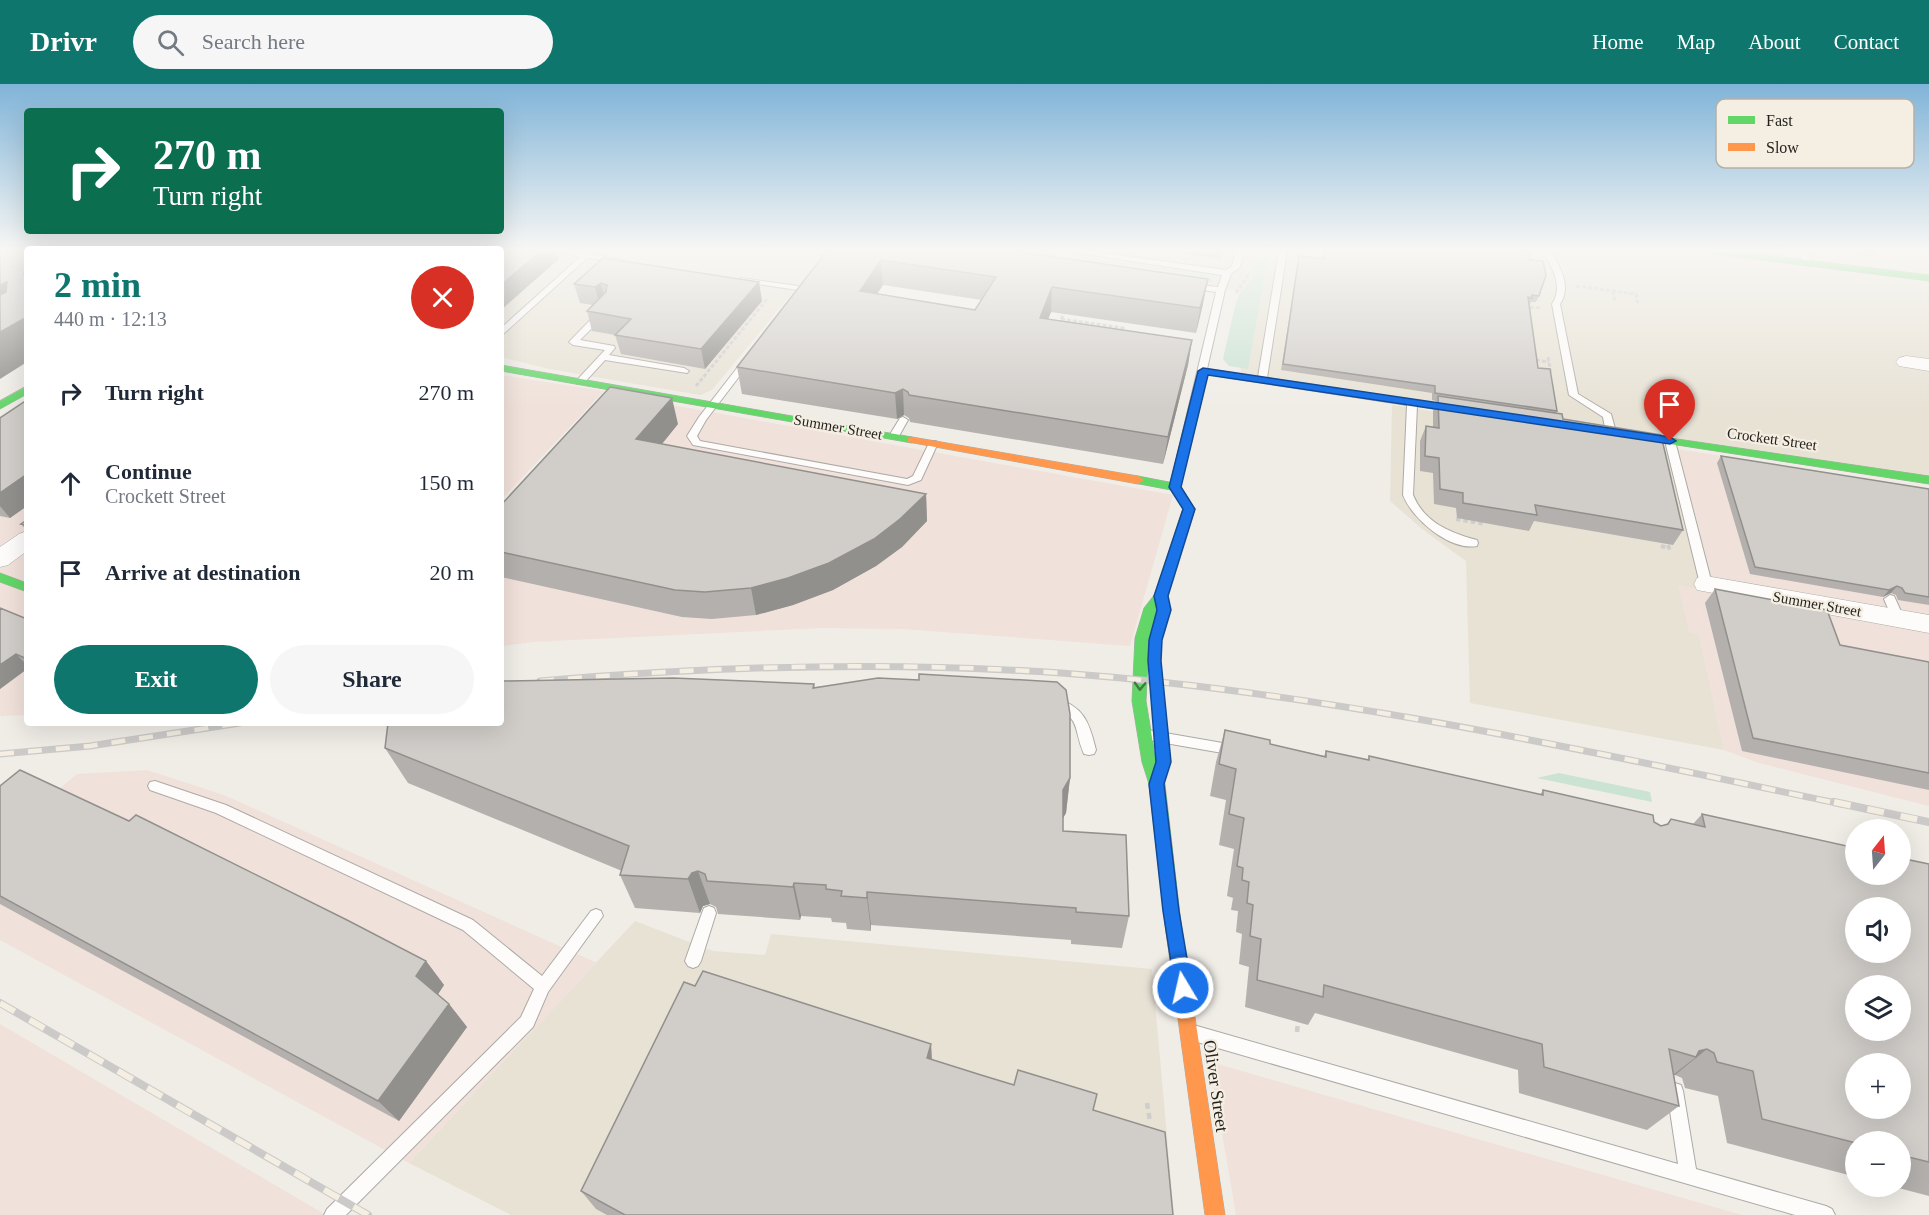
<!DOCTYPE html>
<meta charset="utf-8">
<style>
:root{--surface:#fff;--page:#f6f6f7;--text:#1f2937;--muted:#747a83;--accent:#0f766e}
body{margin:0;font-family:Georgia,serif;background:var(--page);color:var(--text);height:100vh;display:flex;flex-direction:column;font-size:22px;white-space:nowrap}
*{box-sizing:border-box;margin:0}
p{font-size:20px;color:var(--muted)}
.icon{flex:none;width:33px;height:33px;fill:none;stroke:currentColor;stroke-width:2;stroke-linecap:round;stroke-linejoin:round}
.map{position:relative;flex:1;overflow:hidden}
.sheet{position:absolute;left:24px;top:162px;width:480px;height:480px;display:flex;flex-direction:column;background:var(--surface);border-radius:6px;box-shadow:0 6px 24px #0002}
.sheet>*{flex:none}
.banner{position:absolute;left:24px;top:24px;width:480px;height:126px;border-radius:6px;box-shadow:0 6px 24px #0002;background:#0b6e4f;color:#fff;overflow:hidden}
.needle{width:39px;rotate:17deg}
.fabs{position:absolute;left:1845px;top:735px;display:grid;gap:12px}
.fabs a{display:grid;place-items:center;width:66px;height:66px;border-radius:50%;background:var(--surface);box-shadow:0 6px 24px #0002;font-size:30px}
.pin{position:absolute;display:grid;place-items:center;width:51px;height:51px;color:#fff;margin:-62px -26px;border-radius:50% 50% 50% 0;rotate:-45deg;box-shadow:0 0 6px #0007}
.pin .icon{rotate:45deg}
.me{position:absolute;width:66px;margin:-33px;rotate:351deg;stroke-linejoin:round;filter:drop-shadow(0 0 4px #0008)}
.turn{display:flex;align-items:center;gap:21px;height:126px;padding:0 30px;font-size:27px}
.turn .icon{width:78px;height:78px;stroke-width:2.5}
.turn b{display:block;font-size:42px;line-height:51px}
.round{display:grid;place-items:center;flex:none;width:63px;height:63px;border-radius:32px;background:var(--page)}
.summary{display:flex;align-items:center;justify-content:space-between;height:102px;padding:0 30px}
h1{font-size:36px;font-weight:800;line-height:45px;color:var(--accent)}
.cta{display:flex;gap:12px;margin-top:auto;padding:12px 30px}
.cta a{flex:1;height:69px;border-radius:36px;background:var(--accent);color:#fff;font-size:24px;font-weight:800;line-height:69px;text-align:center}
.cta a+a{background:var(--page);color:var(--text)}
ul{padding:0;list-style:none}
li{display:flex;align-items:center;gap:18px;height:90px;padding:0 30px}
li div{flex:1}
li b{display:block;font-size:22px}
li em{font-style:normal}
header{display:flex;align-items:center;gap:36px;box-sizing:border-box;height:84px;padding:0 30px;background:var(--accent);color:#fff}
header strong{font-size:28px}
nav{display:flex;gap:33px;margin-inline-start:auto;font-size:21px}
.search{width:420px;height:54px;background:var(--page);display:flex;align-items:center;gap:15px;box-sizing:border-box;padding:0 21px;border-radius:33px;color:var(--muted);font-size:22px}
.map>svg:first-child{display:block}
</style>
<header>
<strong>Drivr</strong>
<div class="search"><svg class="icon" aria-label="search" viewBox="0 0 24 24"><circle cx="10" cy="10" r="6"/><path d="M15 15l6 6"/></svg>Search here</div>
<nav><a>Home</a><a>Map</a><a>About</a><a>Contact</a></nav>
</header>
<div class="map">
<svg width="1929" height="1131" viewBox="0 0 1929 1131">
<rect width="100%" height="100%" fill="#f0ede7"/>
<path fill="#e8e2d5" d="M501,167h326l-115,139 -12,5 -151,-26 -48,-12z
M961,167h792l26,3 -1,-3h151v226l-689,-103 16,-81z
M1392,321l285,44 39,143 -37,-6 20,48 25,116 -254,-47 -4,-142 -44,-32 -32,-28z
M635,837l78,30 52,4 6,-21 381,35 22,246h-663l-102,-52z"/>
<path fill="#f0e1da" d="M501,291l103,16 -103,109z
M622,312l551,99 -43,151 -227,-17 -82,-1 -288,14 -32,4v-117z
M27,341v290l-27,1v-275z
M1677,365l252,40v317l-170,-43 -35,-13 -25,-115 -10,-3 -11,-46 38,6z
M147,686l77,25 373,168 -188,200 -409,-223v-104l77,-62z
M0,940l326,191h-326z
M1210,978l532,153h-506z"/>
<path fill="#cae3d2" d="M1025,167h13l176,24 -2,7 -11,1 -5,-7 -8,1 -3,-4z
M1256,167h13l-21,118 -19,-3 -6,-7 13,-57 4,-9 12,-14z
M1559,689l91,19 2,10 -115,-24z"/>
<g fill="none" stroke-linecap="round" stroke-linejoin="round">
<g stroke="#adaaa6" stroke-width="2">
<path id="lane" d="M555,167h36v3l30,6 -4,2 -30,-4 -86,78v-8l79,-71z
M1065,167h24l137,19 6,-4 4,-15h8l-4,16 -9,7 -6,16 -18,79 51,8 21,-126h8l-20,127 185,28v4l-3,1 -32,-5 -4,89c11,27 37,38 64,45l1,3 -1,3c-27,5 -65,-27 -74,-51l4,-90 -201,-31 -26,113 -5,3 -4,-1 -1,-2 46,-195 -26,-4 -4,-2 4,-2 28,3 4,-12z
M1543,167h8c9,17 21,35 9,53l18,90 33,20 5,18 -2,2 -14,-1v-4l5,-1 -2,-11 -34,-22 -17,-91c12,-18 0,-36 -9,-53z
M1798,167h8l6,12 -1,2h-6z
M741,194l64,9 4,2 -4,2 -61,-9h-3z
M602,226l3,1v4l-25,25 34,6 1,2 -6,7 75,13 5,3 -2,2 -82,-13 -22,24h-6v-4l28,-30 -32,-5 -4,-3 30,-31z
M747,274l4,3 -45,59 -9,16 3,5 207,38 6,-3 17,-35h6l2,2 -17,37 -13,5 -215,-40 -6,-9 12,-19 45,-58z
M903,333l5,3 -9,16 -2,2h-6l-2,-2 11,-18z
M1670,354l5,3 37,143 -6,4 -6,-4 -35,-143z
M1890,511l4,1 10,22 -2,3h-8l-2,-3 -8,-19z
M1054,613c30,10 35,24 42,53l-2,4 -5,1 -5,-1c-12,-28 -1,-34 -34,-49l-2,-3 2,-3z
M1148,646l86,15 5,1 2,4 -2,4 -5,1 -86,-15 -5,-1 -1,-4 1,-4z
M155,697l71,24 247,115 69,56 49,-65 5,-2 5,2 2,5 -55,76 -15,35 -187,188h-22l3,-6 194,-192 13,-28 -71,-59 -247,-117 -66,-23 -2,-4 2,-4z
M709,822l5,2 2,5 -15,48 -3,5 -5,2 -5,-2 -3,-5 17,-48 2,-5z
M1197,942l481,138 -11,-73 2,-6 6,-2 6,2 2,6 13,78 130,37 6,3 3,6h-40l-598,-173 -6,-2 -2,-6 2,-6z"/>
</g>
<g stroke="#adaaa6" stroke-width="1">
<path id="street" d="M1906,272l23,3v12l-30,-5 -3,-4 3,-4z
M27,447v20l-19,14 -8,2v-20l19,-13z
M1706,492l223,39v18l-232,-43 -3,-6 3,-6z"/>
</g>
<g stroke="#adaaa6" stroke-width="1">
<path id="fast" d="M1709,167h28l192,24v6l-216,-27z
M501,281l411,72 6,3 -6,3 -411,-72z
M27,302v8l-27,15v-8z
M1616,346l313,46v8l-317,-49v-4z
M1138,392l41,8 16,25 -28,87 -10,13 -8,29 -3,63 10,61 9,22 17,148 -2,5 -6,3 -6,-3 -2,-5 -17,-148 -7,-22 -10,-61 3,-63 9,-30 11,-14 28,-85 -12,-19 -37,-7v-6z
M0,489l27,10v9l-27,-10z"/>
</g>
<g stroke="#adaaa6" stroke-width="1">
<path id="slow" d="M912,353l226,39 6,4 -6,4 -230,-42v-4z
M1174,840l6,3 2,5 43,283h-20l-39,-283 2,-5z"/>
</g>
<path stroke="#cececc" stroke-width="3" stroke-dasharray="4 2" stroke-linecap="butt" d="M1576,202l60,8 2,10
M1613,207l2,11
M1236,209l14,-20
M1529,227l-1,-4 13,1
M1061,235l62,9 -3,6
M1059,241l6,-15
M1548,273l3,17
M1536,276l13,2
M696,302l72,-88"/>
<path stroke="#cececc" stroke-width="4" stroke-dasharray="4.5 3" stroke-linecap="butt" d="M1456,435l29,5
M1661,462l8,2 -1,-3"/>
<path stroke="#cececc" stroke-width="4.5" stroke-dasharray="6 4" stroke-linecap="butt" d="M1297,948l1,-10
M1147,1019l3,18"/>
<use href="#lane" fill="#fdfcfb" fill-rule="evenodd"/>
<use href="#street" fill="#fdfcfb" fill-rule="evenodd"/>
<use href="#fast" fill="#63d668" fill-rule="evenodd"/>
<use href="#slow" fill="#ff974d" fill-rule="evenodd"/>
<g stroke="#cbcac8" stroke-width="7">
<path id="rail-far1" d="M540,597c174,-15 347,-20 521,-8 263,19 522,77 780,131
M0,670l90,-8 150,-23"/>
</g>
<g stroke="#cbcac8" stroke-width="8">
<path id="rail" d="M1834,718l95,20
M0,919l368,212"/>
</g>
<use href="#rail-far1" stroke="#f4eee3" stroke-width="4.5" stroke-dasharray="14" stroke-linecap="butt"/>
<use href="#rail" stroke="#f4eee3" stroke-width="6" stroke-dasharray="17" stroke-linecap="butt"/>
</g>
<path fill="#b4b0ad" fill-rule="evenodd" d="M827,167l376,53 -7,29 -145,-21 -3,7 144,21 -4,25 -25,99 -253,-42 -1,-4 -5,-3 -7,4 -155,-25 -5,-27zM883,201l99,15 -7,10 -99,-16z
M1162,167h61l-2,8z
M1324,167h197l18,45 -3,6h-5l-1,2h-1l9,64 19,43 -1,2 127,117 -10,15 -139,-24 -5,10 -72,-13 -1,-10 -22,-4 -1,-31 -13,-2v-30l6,-15 7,1v-16l3,-10 -4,-1v-7l-151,-23 18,-114 24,3z
M1836,167h43l-3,5z
M603,174l159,43 -57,68 -84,-15 -6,-19 -23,-4 -5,-20 6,-6 -13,-2 -6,-19z
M27,316v106l-17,12 -10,-2v-98z
M678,340l-16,20 264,50 1,27 -25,26 -26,19 -43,24 -40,15 -37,10 -44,4 -30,-2 -181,-40v-72z
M1721,372l208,33v116l-31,-5 -2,-5 -5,-2 -8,4 -133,-23 -33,-111z
M27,436v11l-6,-7z
M1715,505l125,56 89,17v128l-187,-39 -37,-148z
M0,524l27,11v50l-27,20z
M814,600l1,4 255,90 -4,35 -3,5v13l66,85 -7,32 -51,-4v-4l-200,-15v6l-24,-2 -1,-6 -14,-1 -1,-4 -30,-2 -1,4 -82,-6 -2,-7 -6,-3 -7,2 -3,7 -65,-5 -15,-33 2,-4 -214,-88 -23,-35z
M1225,646l45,14 54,12 2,-5 42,9 1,-4 171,39 3,-5 111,32 7,4 6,-2 4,-5 22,5 9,-10 227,50v332l-38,-10h9v-44h-44v35l-129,-34 -9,-47 -33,-8 -3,-10 -7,-3h-1l5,31 -32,24 -128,-37 -1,-23 -203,-57 -7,12 -63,-18 4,-40 -10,-3 3,-30 -6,-2 2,-21 -7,-1 2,-12 -6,-2 7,-47 -15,-4 7,-45 -16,-4 6,-34z
M0,702l426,175 18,24 -6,9 11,10 18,23 -68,94 -399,-217z
M695,902l236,58 1,16 161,50 80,105h-566l-11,-6 -15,-18z"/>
<path fill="#92908d" d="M27,167v28l-3,-4z
M541,167h16l2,8 -58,51v-25z
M881,176l2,25 -21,32 -2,-26z
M1208,195l-5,25 -7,29 4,-25z
M7,198l20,29 -27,17v-43z
M759,198l3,19 -57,68 -4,-20z
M601,199l5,20 -6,4 -5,-20z
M1052,203l-1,25 -13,32 2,-26z
M27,233v45l-27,17v-47z
M1192,256l-4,25 -25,99 5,-27z
M903,305l1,26 -7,4 -2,-26z
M672,314l6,26 -34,42 -8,-27z
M27,390v32l-17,12 -10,-12v-13z
M926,410l1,27 -25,26 -26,19 -43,24 -40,15 -37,10 -5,-27z
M1897,502l-6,7 -8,4 6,-7z
M16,570l11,11v4l-27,20v-24z
M1070,694l-4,35 -7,12 4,-35z
M698,787l12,33 -7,2 -3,7 -12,-34 4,-6z
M794,799l7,33 -1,4 -7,-33z
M867,808l4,33v6l-4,-33z
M426,877l18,24 -9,14 -19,-23z
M449,920l18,23 -68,94 -21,-20z
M931,960l1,22 -5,-8z
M1707,965l-32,26h-2l23,-18 3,-6z"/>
<path fill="#d1cdc9" stroke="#92908d" stroke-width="1.5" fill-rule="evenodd" d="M0,167h27l-3,24 3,1v41l-27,15v-37l6,-3 1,-10 -7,3z
M501,167h40l-40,34z
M827,167h187l194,28 -8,29 -148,-21 -12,31 152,22 -24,97 -259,-42 -1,-3 -5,-3 -8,4 -158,-26zM881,176l115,17 -21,33 -115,-19z
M1325,167h196v1l7,1 2,7 13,1 3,14 -7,21 -7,-1v3l-4,-1 10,71 12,1 7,42 -122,-18v-7l-152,-22 16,-108 25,3z
M603,174l156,24 -58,67 -86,-14 16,-16 -44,-8 19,-19 1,-7 -6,-2 -6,4 -21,-3z
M610,303l62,11 -36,41 290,55 -26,25 -26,20 -45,24 -41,15 -37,10 -46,4 -30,-2 -174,-38v-47z
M1438,312l124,18 1,5 98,16 22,95 -148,-25 2,10 -74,-12v-10l-23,-4 -1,-31 -14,-2 1,-30 13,2z
M27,316v74l-27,19v-75z
M1721,372l208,33v108l-24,-4 -3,-5 -5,-2 -8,4 -134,-23z
M27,436v5l-6,-1z
M1715,505l112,21 13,35 89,17v111l-176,-35z
M0,524l27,11v40l-11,-5 -16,11z
M919,590l138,8 9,8 4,24v64l-7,12v41l63,4 3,81 -53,-4v-4l-209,-16v6l-26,-2 1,-5 -16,-2v-4l-32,-2 -1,4 -86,-6 -2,-7 -7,-3 -6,2 -4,6 -68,-4 9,-29 -244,-98 3,-25h113v-42l172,-3 141,6 -1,4 65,-10 41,2z
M1225,646l45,10v4l56,13v-6l43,9v-4l174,39v-5l110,25 1,7 7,4 7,-2 3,-5 34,8 -3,-13 154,34v26h44v-16l29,6v298l-29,-7v-13h-44v1l-94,-24 -9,-48 -36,-9 -3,-9 -7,-4 -8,2 -3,6 -27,-8 10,57 -135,-39 -2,-23 -218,-59 -1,12 -66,-17 4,-41 -11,-3 3,-31 -6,-2 2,-21 -7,-2 1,-12 -6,-2 7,-48 -15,-4 7,-45 -17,-5zM1856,824h44v44h-44zM1856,902h44v44h-44zM1856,980h44v44h-44z
M20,686l109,51 7,-6 211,105 79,41 -10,15 33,28 -71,97 -378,-205v-110z
M703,887l228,73 -4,14 54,17 33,10 4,-15 79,24 -4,16 72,22 8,83h-548l-44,-24 103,-209 11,4z"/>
<defs><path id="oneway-chevron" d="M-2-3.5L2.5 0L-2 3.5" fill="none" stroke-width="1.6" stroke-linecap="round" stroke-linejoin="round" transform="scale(1.5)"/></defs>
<use stroke="#427a42" href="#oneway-chevron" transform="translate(1140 602) rotate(92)"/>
<linearGradient id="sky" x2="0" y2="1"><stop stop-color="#80b4d8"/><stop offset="0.51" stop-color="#f8f7f4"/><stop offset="1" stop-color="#f8f7f4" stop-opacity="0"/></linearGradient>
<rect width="1929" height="326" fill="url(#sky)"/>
<path fill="#1a73e8" stroke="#114b97" stroke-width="1.5" d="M1203,284l467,69 6,4 -6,3 -462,-69 -27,112 14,22 -27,87 3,14 -9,30 -1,21 10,101 -7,22 15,127 13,77 -2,6 -7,3 -6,-3 -2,-6 -12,-77 -14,-127 7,-22 -8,-101 1,-21 8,-30 -3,-14 29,-87 -14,-22 29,-116z"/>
<g text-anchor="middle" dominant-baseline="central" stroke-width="4.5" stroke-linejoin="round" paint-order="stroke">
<g font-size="15" fill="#211f1b" stroke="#f4eee3">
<text transform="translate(838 343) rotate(10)">Summer Street</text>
<text transform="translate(1772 355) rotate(8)">Crockett Street</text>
<text transform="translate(1817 520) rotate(10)">Summer Street</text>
</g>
<g font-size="18" fill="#211f1b" stroke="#f4eee3">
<text transform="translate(1216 1002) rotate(82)">Oliver Street</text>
</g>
</g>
<rect x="1716" y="15" width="198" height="69" rx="9" fill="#f4eee3" stroke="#b5b0a7" stroke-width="1.5"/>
<rect x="1728" y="32" width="27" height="8" fill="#63d668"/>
<rect x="1728" y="59" width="27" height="8" fill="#ff974d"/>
<g font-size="16" fill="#211f1b">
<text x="1766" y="42">Fast</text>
<text x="1766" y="69">Slow</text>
</g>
</svg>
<div class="fabs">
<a><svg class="needle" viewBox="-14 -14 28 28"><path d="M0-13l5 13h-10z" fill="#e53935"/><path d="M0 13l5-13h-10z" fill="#747a83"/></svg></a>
<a><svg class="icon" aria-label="sound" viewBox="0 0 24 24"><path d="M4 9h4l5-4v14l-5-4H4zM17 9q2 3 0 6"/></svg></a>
<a><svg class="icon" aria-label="layers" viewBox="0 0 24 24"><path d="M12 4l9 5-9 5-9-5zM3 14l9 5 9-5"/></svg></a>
<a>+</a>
<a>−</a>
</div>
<div class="pin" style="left:1670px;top:357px;background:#d93025"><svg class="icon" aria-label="arrive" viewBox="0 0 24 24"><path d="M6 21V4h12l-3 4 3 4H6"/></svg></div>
<svg class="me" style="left:1183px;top:904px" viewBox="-20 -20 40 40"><circle r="17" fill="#1a73e8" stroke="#fff" stroke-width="3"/><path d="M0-11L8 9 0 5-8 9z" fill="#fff"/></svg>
<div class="banner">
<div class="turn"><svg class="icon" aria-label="right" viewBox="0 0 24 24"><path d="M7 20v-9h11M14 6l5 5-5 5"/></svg><div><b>270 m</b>Turn right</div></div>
</div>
<section class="sheet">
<div class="summary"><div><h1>2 min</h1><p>440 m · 12:13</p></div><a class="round" style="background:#d93025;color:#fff"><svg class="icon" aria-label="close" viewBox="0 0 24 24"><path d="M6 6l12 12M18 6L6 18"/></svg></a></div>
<ul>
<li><svg class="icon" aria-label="right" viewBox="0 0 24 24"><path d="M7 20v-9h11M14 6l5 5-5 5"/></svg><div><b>Turn right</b></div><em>270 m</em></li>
<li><svg class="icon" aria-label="ahead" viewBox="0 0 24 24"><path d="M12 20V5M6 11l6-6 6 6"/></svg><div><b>Continue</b><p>Crockett Street</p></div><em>150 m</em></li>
<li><svg class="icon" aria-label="arrive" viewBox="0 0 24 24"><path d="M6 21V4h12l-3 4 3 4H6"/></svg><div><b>Arrive at destination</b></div><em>20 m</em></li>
</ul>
<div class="cta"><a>Exit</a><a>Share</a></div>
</section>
</div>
